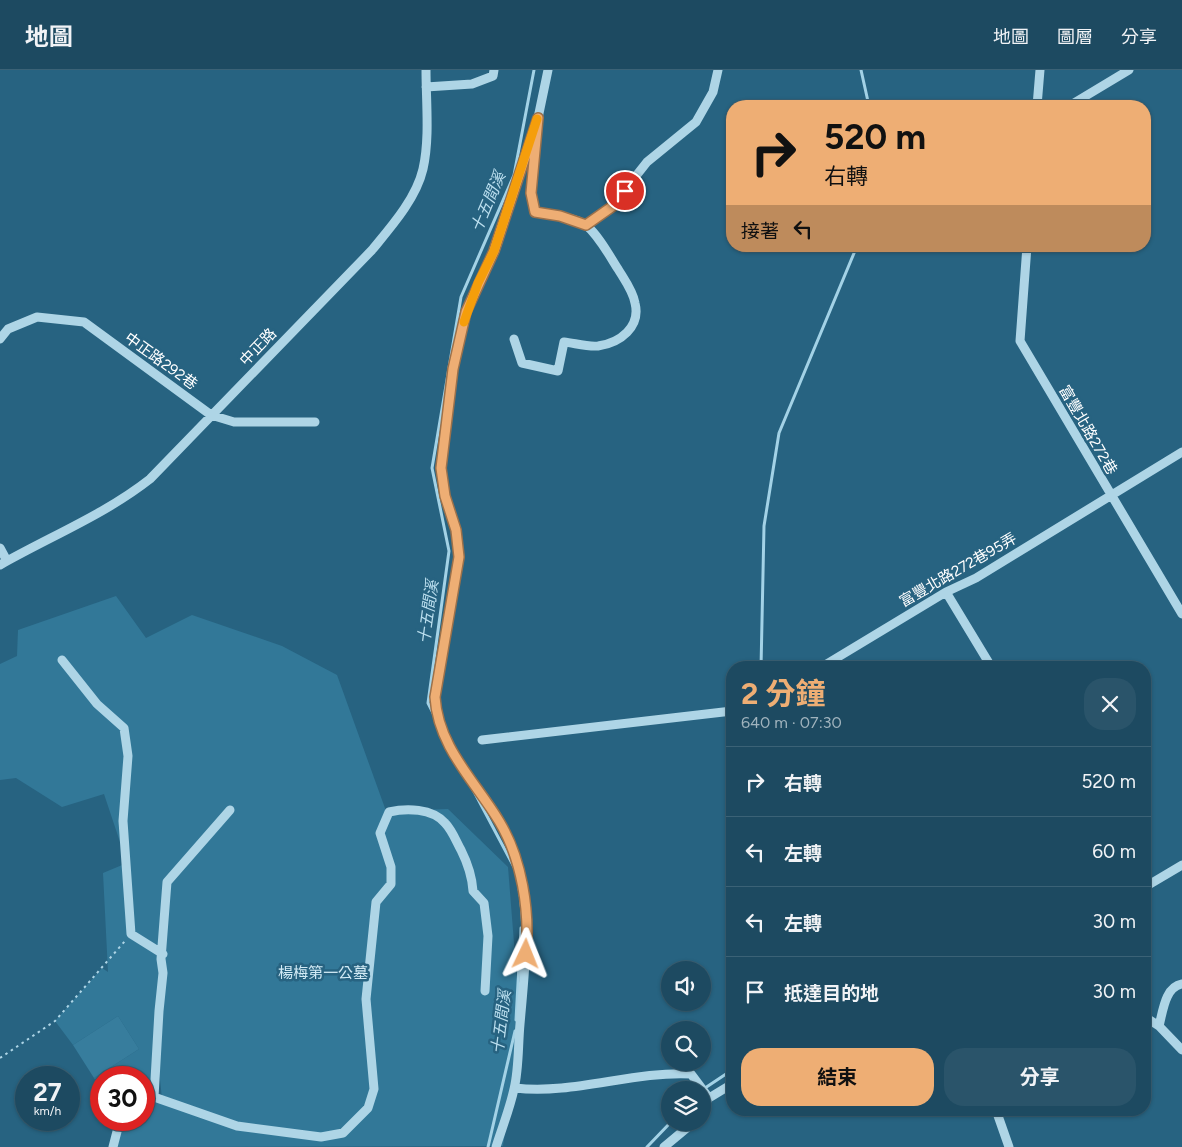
<!DOCTYPE html>
<html lang="zh-TW">
<meta charset="utf-8">
<style>
:root{--surface:#1d4a61;--page:#2a546a;--text:#f1f3f6;--muted:#a0b3bd;--line:#3b6276;--accent:#eeae74}
body{margin:0;font-family:Figtree,"Noto Sans TC",sans-serif;background:var(--page);color:var(--text);height:100vh;display:flex;flex-direction:column;font-size:19px;white-space:nowrap}
*{box-sizing:border-box;margin:0}
p{font-size:16px;color:var(--muted)}
.icon{flex:none;width:28px;height:28px;fill:none;stroke:currentColor;stroke-width:2;stroke-linecap:round;stroke-linejoin:round}
.map{position:relative;flex:1;overflow:hidden}
.details{position:absolute;left:726px;top:591px;width:425px;height:455px;display:flex;flex-direction:column;background:var(--surface);border-radius:20px;box-shadow:0 1px 4px #0004,0 0 0 1px var(--line)}
.details>*{flex:none}
.banner{position:absolute;left:726px;top:30px;width:425px;height:152px;border-radius:20px;box-shadow:0 1px 4px #0004,0 0 0 1px var(--line);background:#eeae74;color:#111;overflow:hidden}
.fabs{position:absolute;left:661px;top:891px;display:grid;gap:10px}
.fabs a{display:grid;place-items:center;width:50px;height:50px;border-radius:50%;background:var(--surface);box-shadow:0 1px 4px #0004,0 0 0 1px var(--line);font-size:25px}
.speed{position:absolute;left:15px;top:996px;display:flex;gap:10px;font-size:25px;font-weight:700;text-align:center}
.speed>*{display:grid;place-content:center;width:65px;height:65px;border-radius:50%;background:var(--surface);box-shadow:0 1px 4px #0004,0 0 0 1px var(--line);line-height:1}
.speed small{font-size:12px;font-weight:400}
.speed .limit{border:8px solid #d22;background:#fff;color:#111}
.pin{position:absolute;display:grid;place-items:center;width:42px;height:42px;color:#fff;margin:-21px;border:2px solid #fff;border-radius:50%;box-shadow:0 1px 5px #0007}
.me{position:absolute;width:55px;margin:-28px;rotate:2deg;stroke-linejoin:round;filter:drop-shadow(0 0 4px #0008)}
.turn{display:flex;align-items:center;gap:18px;height:105px;padding:0 15px;font-size:22px}
.turn .icon{width:65px;height:65px;stroke-width:2.5}
.turn b{display:block;font-size:35px;line-height:42px}
.then{display:flex;align-items:center;height:48px;padding:0 15px;background:#0003;gap:10px;font-size:19px}
.round{display:grid;place-items:center;flex:none;width:52px;height:52px;border-radius:20px;background:var(--page)}
.head{display:flex;align-items:center;justify-content:space-between;height:85px;padding:0 15px}
h1{font-size:30px;font-weight:700;line-height:38px;color:var(--accent)}
.button{display:flex;gap:10px;margin-top:auto;padding:10px 15px}
.button a{flex:1;height:58px;border-radius:20px;background:var(--accent);color:#111;font-size:20px;font-weight:700;line-height:58px;text-align:center}
.button a+a{background:var(--page);color:var(--text)}
ul{padding:0;list-style:none}
li{display:flex;align-items:center;gap:15px;height:70px;padding:0 15px;border-top:1px solid var(--line)}
li div{flex:1}
li b{display:block;font-size:19px}
li em{font-style:normal}
header{display:flex;align-items:center;gap:30px;box-sizing:border-box;height:70px;padding:0 25px;background:var(--surface);border-bottom:1px solid var(--line)}
header strong{font-size:24px}
nav{display:flex;gap:28px;margin-inline-start:auto;font-size:18px}
.map>svg:first-child{display:block}
</style>
<header>
<strong>地圖</strong>
<nav><a>地圖</a><a>圖層</a><a>分享</a></nav>
</header>
<div class="map">
<svg width="1182" height="1077" viewBox="0 0 1182 1077">
<rect width="100%" height="100%" fill="#276381"/>
<path fill="#327898" d="M116,526l30,42 46,-23 90,31 55,29 49,136 62,-2 60,58 9,114 -1,82 -13,83 -389,1 11,-27h19v-12l18,-9 -8,-79v77l-10,6v-25h-43v12l-7,-12 45,-29 -21,-33 -45,29 -18,-24 47,-53 6,4 -5,-99 24,-10 -23,-69 -42,13 -46,-29 -16,2v-116l17,-8 1,-26z"/>
<g fill="none" stroke-linecap="round" stroke-linejoin="round">
<path stroke="#a3d2e6" stroke-width="3" d="M861,0l8,36
M761,598l3,-142 15,-93 78,-187
M435,647l-7,-14 21,-152 -17,-83 29,-171 53,-122 20,-105
M470,714l44,83
M516,950l5,-92
M705,1018l27,-18
M488,1077l27,-116
M647,1077l24,-25"/>
</g>
<path fill="#377d9d" d="M118,946l21,33 -45,29 -21,-33z"/>
<g fill="none" stroke-linecap="round" stroke-linejoin="round">
<path stroke="#aed5e6" stroke-width="2" stroke-dasharray="2.5 4" stroke-linecap="butt" d="M0,988l55,-37 70,-80"/>
<path stroke="#aed5e6" stroke-width="9" d="M426,17l46,-3 21,-8 1,-6
M1037,36l3,-36
M1069,36l60,-36
M586,155l27,-20 34,-43 49,-40 17,-30 5,-22
M1027,176l-7,95 162,273
M0,269l8,-10 29,-12 47,5 127,93 23,7h81
M514,269l8,24 36,8 6,-29c10,1 23,5 34,4 22,-3 43,-19 37,-43 -2,-12 -11,-24 -17,-34 -9,-14 -19,-33 -32,-44 -11,-8 -37,-11 -51,-13l-4,-19 5,-57
M0,478l7,13
M0,495c51,-29 104,-50 150,-86l222,-229c19,-23 44,-51 51,-81 7,-31 3,-67 3,-99
M946,522l46,76
M62,590l35,44 27,24 4,28 -5,65 8,113 32,20
M820,598l126,-76 30,-14 206,-126
M482,670l250,-29
M1145,817l37,-22
M1145,947l14,9 23,24
M1159,956c4,-15 6,-39 23,-42
M515,1018c58,7 117,-17 176,-14l18,24
M154,1027l5,-86 4,-38 -2,-14 6,-77 63,-72
M144,1033l10,-6 83,29 84,11 22,-4 25,-25 6,-19 -8,-90 10,-97 15,-18v-17l-11,-34 9,-21c17,-4 43,-4 56,11 7,7 11,18 16,27 7,14 11,25 12,41l11,12 4,33 -3,55
M702,1038l7,-10 23,-14
M996,1040l13,37
M113,1077l7,-27
M496,1077c6,-19 14,-39 18,-58 5,-20 4,-44 6,-65 6,-69 15,-136 -19,-201 -24,-44 -63,-71 -66,-126l24,-140 -3,-27 -11,-34 -4,-28 12,-99 13,-57 29,-61 43,-133 10,-48
M664,1077l30,-25"/>
</g>
<g fill="none" stroke-linecap="round" stroke-linejoin="round">
<g stroke="#9b714b" stroke-width="12">
<path id="route" d="M526,884c4,-43 -4,-95 -27,-133 -24,-40 -61,-74 -64,-124l24,-140 -3,-27 -11,-34 -4,-28 12,-99 13,-57 28,-61 44,-133 -7,75 4,19 25,4 26,9 27,-19 12,-15"/>
</g>
<use href="#route" stroke="#eeae74" stroke-width="9"/>
<path stroke="#f59e0b" stroke-width="9" d="M464,252l14,-39 16,-32 43,-132"/>
</g>
<g text-anchor="middle" dominant-baseline="central" stroke-width="5" stroke-linejoin="round" paint-order="stroke">
<g font-size="15" fill="#fff" stroke="#276381">
<text transform="translate(258 277) rotate(-46)">中正路</text>
<text transform="translate(161 291) rotate(36)">中正路292巷</text>
<text transform="translate(1088 360) rotate(60)">富豐北路272巷</text>
<text transform="translate(958 500) rotate(-30)">富豐北路272巷95弄</text>
</g>
<g font-size="15" fill="#d1eaf5" stroke="#276381">
<text x="323" y="903">楊梅第一公墓</text>
</g>
<g font-size="16" font-style="italic" fill="#badeee" stroke="#276381">
<text transform="translate(488 132) rotate(-67)">十五間溪</text>
<text transform="translate(428 542) rotate(-82)">十五間溪</text>
<text transform="translate(501 952) rotate(-83)">十五間溪</text>
</g>
</g>
</svg>
<div class="fabs">
<a><svg class="icon" aria-label="sound" viewBox="0 0 24 24"><path d="M4 9h4l5-4v14l-5-4H4zM17 9q2 3 0 6"/></svg></a>
<a><svg class="icon" aria-label="search" viewBox="0 0 24 24"><circle cx="10" cy="10" r="6"/><path d="M15 15l6 6"/></svg></a>
<a><svg class="icon" aria-label="layers" viewBox="0 0 24 24"><path d="M12 4l9 5-9 5-9-5zM3 14l9 5 9-5"/></svg></a>
</div>
<div class="speed"><div>27<small>km/h</small></div><div class="limit">30</div></div>
<div class="pin" style="left:625px;top:121px;background:#d93025"><svg class="icon" aria-label="arrive" viewBox="0 0 24 24"><path d="M6 21V4h12l-3 4 3 4H6"/></svg></div>
<svg class="me" style="left:526px;top:884px" viewBox="-20 -20 40 40"><path d="M0-17L14 15 0 8-14 15z" fill="#eeae74" stroke="#fff" stroke-width="4"/></svg>
<div class="banner">
<div class="turn"><svg class="icon" aria-label="right" viewBox="0 0 24 24"><path d="M7 20v-9h11M14 6l5 5-5 5"/></svg><div><b>520 m</b>右轉</div></div>
<div class="then">接著<svg class="icon" aria-label="left" viewBox="0 0 24 24"><path d="M17 20v-9H6M10 6l-5 5 5 5"/></svg></div>
</div>
<section class="details">
<div class="head"><div><h1>2 分鐘</h1><p>640 m · 07:30</p></div><a class="round"><svg class="icon" aria-label="close" viewBox="0 0 24 24"><path d="M6 6l12 12M18 6L6 18"/></svg></a></div>
<ul>
<li><svg class="icon" aria-label="right" viewBox="0 0 24 24"><path d="M7 20v-9h11M14 6l5 5-5 5"/></svg><div><b>右轉</b></div><em>520 m</em></li>
<li><svg class="icon" aria-label="left" viewBox="0 0 24 24"><path d="M17 20v-9H6M10 6l-5 5 5 5"/></svg><div><b>左轉</b></div><em>60 m</em></li>
<li><svg class="icon" aria-label="left" viewBox="0 0 24 24"><path d="M17 20v-9H6M10 6l-5 5 5 5"/></svg><div><b>左轉</b></div><em>30 m</em></li>
<li><svg class="icon" aria-label="arrive" viewBox="0 0 24 24"><path d="M6 21V4h12l-3 4 3 4H6"/></svg><div><b>抵達目的地</b></div><em>30 m</em></li>
</ul>
<div class="button"><a>結束</a><a>分享</a></div>
</section>
</div>
